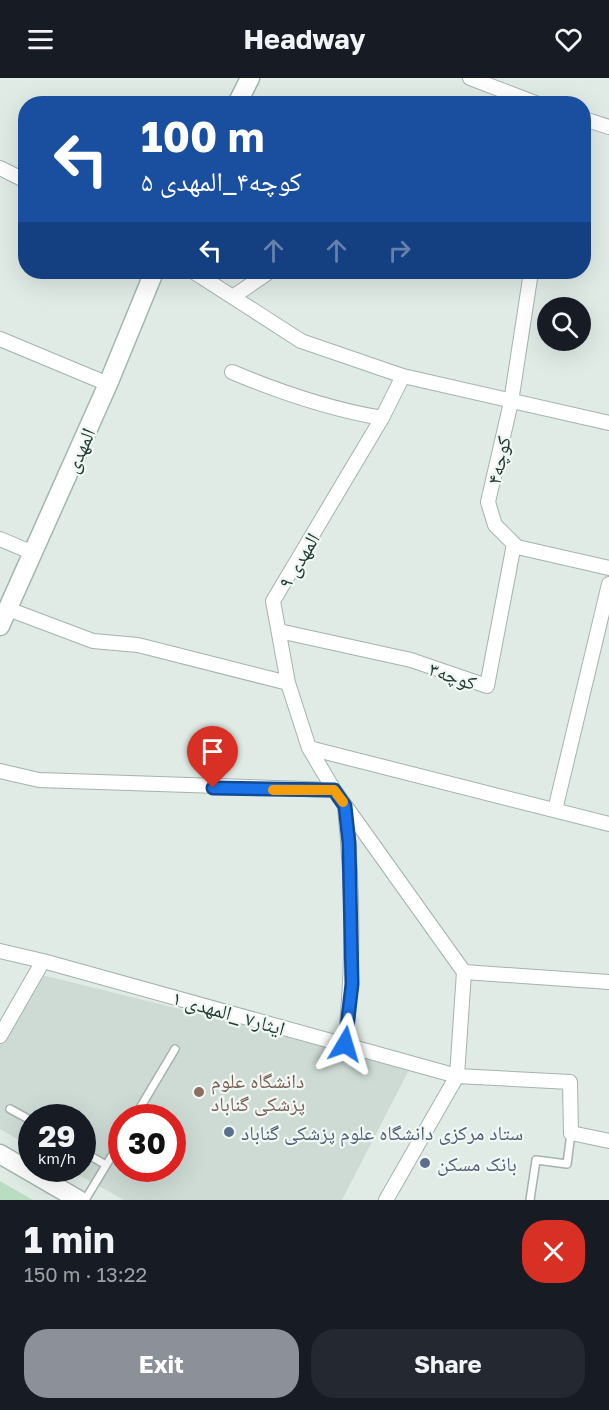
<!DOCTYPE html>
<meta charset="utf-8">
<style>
:root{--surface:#171b24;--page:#242831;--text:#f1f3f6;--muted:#9ea1a6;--accent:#8c9099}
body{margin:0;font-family:"Golos Text","Noto Naskh Arabic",sans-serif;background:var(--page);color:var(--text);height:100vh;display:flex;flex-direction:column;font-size:22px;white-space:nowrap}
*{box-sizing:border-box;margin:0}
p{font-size:20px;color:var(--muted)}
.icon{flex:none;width:33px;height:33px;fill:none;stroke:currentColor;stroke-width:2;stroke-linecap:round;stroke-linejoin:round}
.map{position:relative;height:1122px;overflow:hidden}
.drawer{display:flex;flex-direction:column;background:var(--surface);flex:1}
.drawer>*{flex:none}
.hud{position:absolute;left:18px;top:18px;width:573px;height:183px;border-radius:24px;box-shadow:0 6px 24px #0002;background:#1a4fa0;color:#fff;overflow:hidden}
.buttons{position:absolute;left:537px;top:219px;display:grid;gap:12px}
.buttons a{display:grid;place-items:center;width:54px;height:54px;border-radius:50%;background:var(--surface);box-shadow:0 6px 24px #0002;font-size:30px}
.speed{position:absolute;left:18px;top:1026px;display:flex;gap:12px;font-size:30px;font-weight:700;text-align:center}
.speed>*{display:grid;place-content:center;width:78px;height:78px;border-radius:50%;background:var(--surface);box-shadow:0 6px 24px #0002;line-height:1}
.speed small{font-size:15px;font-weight:400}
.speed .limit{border:9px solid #d22;background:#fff;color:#111}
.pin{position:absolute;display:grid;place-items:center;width:51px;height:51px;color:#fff;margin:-62px -26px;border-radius:50% 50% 50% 0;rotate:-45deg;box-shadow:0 0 6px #0007}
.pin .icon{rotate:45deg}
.me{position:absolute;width:66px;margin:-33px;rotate:7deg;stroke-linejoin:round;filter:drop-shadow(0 0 4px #0008)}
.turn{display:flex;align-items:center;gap:21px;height:126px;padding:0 24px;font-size:27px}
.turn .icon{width:78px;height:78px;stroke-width:2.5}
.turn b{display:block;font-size:42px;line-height:51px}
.lanes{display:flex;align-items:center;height:57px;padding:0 24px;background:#0003;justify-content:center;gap:30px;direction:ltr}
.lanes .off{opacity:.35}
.round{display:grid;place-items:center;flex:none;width:63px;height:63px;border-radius:24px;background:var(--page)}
.summary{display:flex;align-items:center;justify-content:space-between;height:102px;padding:0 24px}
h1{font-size:36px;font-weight:700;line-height:45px}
.cta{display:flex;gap:12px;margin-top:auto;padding:12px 24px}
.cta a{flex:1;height:69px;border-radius:24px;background:var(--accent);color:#fff;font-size:24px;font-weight:700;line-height:69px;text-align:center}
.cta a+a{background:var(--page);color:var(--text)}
header{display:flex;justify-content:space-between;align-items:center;height:78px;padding:0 24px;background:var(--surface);font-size:27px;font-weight:700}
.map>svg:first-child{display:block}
</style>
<header><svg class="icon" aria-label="menu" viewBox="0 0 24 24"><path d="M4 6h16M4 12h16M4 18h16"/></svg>Headway<svg class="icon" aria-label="heart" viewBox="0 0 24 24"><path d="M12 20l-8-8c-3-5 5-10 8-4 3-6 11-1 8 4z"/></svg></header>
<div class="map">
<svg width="609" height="1122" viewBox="0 0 609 1122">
<rect width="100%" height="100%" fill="#e0ebe6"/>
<path fill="#cedbd5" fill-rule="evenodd" d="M38,896l373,92 -69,134h-218l-56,-31 14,-1v-50h-50l-1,29 -31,-18v-86zM122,1040h50v50h-50z"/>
<path fill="#b9ddc1" d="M0,1103l33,19h-33z"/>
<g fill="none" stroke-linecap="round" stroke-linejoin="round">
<g stroke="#a3b3ad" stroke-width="10">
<path id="service" d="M10,1031l22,12
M134,1040l41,-69
M82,1073l24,14
M85,1122l37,-61
M530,1122l6,-40 31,4 4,-31"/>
</g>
<g stroke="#a3b3ad" stroke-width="16">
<path id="minor" d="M470,0l68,26
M584,41l25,8
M0,90l26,13
M194,194l107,69 102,35 -21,42 -109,183 15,82 21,65 25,42 130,182
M531,194l-20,130 -23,100 7,23 22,22 92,21
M234,218l35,-24
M0,261l108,45
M232,294c50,21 97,37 150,46
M403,298l206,47
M0,461l33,14
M8,531l85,32 45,4 150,38
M279,553l132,29 76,26 27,-142
M309,670l300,76
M0,693l39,9 295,10
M555,732l54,-226
M0,873l43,10 414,115 113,6 1,51 38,8
M464,894l145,10
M0,958l43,-75
M345,966c9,-78 8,-158 0,-237
M386,1122l71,-124 7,-104"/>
</g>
<g stroke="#9fb7ae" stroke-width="21">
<path id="secondary" d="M237,26l13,-26
M0,548l108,-242 46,-112
M0,1076l79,46"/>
</g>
<use href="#service" stroke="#fff" stroke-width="7"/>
<use href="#minor" stroke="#fff" stroke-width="14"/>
<use href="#secondary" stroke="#fff" stroke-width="18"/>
</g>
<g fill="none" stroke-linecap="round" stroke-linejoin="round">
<g stroke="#114b97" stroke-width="15">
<path id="route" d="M213,710l121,2 11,16 4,37 3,141 -7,60"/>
</g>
<use href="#route" stroke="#1a73e8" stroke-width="10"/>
<path stroke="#f59e0b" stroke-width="10" d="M273,712h61l9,12"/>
</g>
<circle fill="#8d6e63" stroke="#f1f8f4" stroke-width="2" cx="199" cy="1014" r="6"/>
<g fill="#5c6f8a" stroke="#f1f8f4" stroke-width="2">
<circle cx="229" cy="1054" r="6"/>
<circle cx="425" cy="1085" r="6"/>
</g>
<g text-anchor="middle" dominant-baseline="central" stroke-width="4.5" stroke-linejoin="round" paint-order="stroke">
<g font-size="20" fill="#213c34" stroke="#f1f8f4">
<text transform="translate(79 372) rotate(-66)">المهدی</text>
<text transform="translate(498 382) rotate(-77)">کوچه۴</text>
<text transform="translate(298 482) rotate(-59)">المهدی ۹</text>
<text transform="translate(453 597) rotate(19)">کوچه۳</text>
<text transform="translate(229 934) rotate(16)">ایثار۷ _المهدی ۱</text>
</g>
<g font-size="20" fill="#785e54" stroke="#f1f8f4" text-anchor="start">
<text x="211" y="1002">دانشگاه علوم<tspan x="211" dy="23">پزشکی گناباد</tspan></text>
</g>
<g font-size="20" fill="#4e5e75" stroke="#f1f8f4" text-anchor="start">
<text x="241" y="1054">ستاد مرکزی دانشگاه علوم پزشکی گناباد</text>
<text x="437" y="1085">بانک مسکن</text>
</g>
</g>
</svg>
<div class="buttons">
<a><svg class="icon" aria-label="search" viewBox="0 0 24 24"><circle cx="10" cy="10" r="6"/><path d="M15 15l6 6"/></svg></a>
</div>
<div class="speed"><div>29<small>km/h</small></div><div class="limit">30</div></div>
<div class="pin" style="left:213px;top:710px;background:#d93025"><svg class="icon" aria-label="arrive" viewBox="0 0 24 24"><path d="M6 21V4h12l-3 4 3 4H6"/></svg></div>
<svg class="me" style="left:345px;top:966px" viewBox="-20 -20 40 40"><path d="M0-17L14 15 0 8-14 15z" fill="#1a73e8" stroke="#fff" stroke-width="4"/></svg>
<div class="hud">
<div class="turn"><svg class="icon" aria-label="left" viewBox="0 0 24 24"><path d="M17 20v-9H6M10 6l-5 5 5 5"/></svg><div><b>100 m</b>کوچه۴_المهدی ۵</div></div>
<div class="lanes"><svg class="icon" aria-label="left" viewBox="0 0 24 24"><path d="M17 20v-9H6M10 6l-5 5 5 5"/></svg><svg class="icon off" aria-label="ahead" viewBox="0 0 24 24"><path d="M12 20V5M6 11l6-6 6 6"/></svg><svg class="icon off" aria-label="ahead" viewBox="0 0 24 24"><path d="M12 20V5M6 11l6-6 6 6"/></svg><svg class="icon off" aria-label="right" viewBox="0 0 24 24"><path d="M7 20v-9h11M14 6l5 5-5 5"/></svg></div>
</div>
</div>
<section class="drawer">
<div class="summary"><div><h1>1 min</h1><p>150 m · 13:22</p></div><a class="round" style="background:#d93025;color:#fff"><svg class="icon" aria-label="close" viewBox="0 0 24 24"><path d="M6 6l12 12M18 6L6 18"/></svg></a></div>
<div class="cta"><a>Exit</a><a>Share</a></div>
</section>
